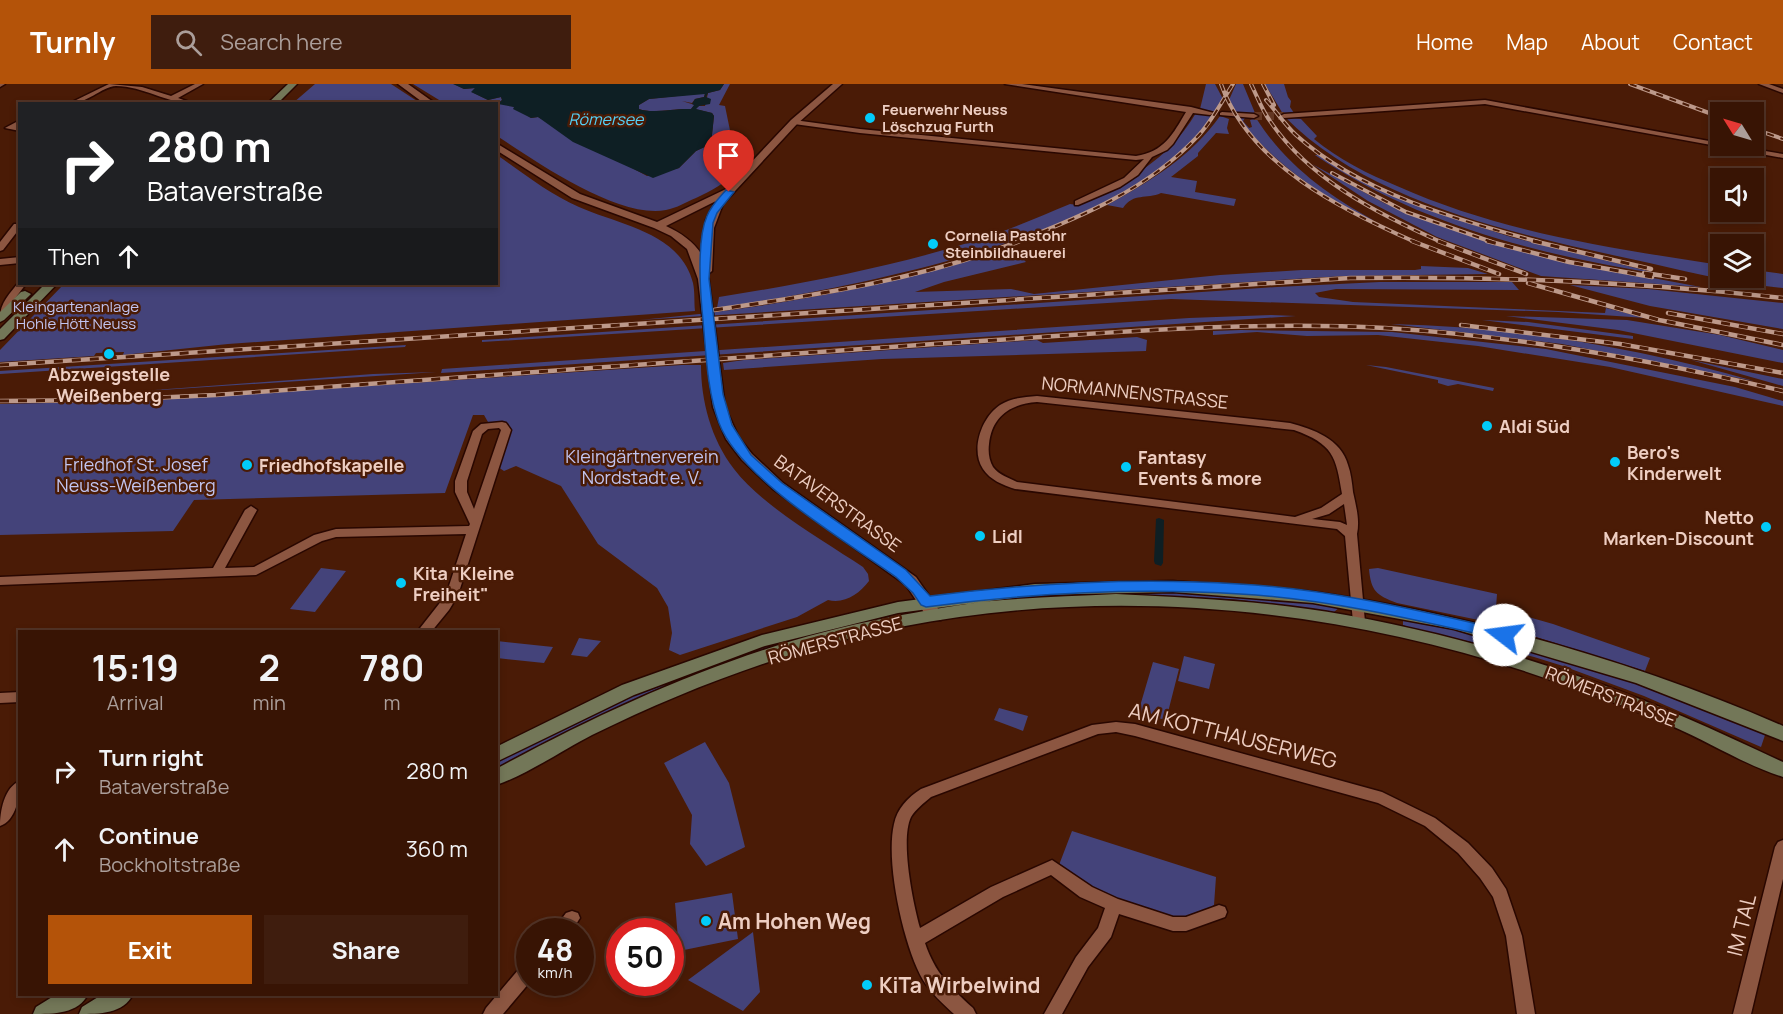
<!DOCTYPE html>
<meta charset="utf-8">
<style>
:root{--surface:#381404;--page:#3f1d0e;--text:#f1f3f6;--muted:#ab9e9a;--line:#523326;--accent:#b45309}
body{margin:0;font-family:Manrope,sans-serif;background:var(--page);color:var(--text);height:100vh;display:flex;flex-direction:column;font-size:22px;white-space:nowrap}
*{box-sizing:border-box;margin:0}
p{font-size:20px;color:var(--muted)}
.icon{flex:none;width:33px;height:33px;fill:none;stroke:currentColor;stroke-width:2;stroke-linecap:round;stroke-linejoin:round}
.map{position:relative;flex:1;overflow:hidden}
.drawer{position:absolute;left:18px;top:546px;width:480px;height:366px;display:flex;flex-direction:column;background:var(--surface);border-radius:0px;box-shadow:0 3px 9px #0003,0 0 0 2px var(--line)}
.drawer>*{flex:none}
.banner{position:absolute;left:18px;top:18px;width:480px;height:183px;border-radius:0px;box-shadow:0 3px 9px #0003,0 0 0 2px var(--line);background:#202124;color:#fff;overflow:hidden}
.needle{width:39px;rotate:307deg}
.buttons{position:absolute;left:1710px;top:18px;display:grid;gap:12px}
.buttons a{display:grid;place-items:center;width:54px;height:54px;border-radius:0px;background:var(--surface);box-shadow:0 3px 9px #0003,0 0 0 2px var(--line);font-size:30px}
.speed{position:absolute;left:516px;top:834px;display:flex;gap:12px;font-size:30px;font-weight:700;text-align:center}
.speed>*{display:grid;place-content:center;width:78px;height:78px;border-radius:50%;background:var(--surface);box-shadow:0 3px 9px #0003,0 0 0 2px var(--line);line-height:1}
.speed small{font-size:15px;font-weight:400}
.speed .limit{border:9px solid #d22;background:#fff;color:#111}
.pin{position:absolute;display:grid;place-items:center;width:51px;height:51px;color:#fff;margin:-62px -26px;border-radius:50% 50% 50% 0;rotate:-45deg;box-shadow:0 0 6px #0007}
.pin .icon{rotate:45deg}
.me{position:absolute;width:66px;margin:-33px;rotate:285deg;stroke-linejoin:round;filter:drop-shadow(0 0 4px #0008)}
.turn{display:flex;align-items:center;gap:21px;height:126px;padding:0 30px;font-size:27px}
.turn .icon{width:78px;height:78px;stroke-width:2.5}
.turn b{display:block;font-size:42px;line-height:51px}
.then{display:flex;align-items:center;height:57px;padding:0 30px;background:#0003;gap:12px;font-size:22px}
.eta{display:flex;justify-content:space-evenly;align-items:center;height:102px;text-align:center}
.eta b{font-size:36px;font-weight:700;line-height:42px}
.cta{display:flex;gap:12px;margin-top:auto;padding:12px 30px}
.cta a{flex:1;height:69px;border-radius:0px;background:var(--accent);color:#fff;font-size:24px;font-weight:700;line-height:69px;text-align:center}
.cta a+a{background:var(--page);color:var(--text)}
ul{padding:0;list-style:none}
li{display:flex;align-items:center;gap:18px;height:78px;padding:0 30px}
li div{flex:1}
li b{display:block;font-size:22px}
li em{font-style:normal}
header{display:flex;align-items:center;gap:36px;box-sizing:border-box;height:84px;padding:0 30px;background:var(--accent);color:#fff}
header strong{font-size:28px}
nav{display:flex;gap:33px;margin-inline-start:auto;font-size:21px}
.search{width:420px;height:54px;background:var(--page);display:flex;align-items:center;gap:15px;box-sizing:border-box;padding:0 21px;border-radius:0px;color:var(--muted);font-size:22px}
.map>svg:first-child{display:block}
</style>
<header>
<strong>Turnly</strong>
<div class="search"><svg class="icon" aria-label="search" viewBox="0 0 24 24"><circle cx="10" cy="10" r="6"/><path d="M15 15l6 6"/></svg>Search here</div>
<nav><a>Home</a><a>Map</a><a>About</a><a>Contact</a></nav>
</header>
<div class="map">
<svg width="1783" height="930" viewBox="0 0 1783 930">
<rect width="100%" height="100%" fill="#4a1b06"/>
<path fill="#44437a" d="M315,0h76l29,19h-127z
M413,0h41l10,5 11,-1 -3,4 16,8 13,-3 1,3 -4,3 17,4 16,11 7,-1 109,59 32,-8 17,-17 15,-7 3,-28 -2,-3 -17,-4 4,-3h6l3,-13 12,-3 4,-6h6l-11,21 6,1 8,39 -20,21 25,4c-12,13 -27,21 -42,28 -10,4 -19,10 -30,12 -48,9 -129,-48 -169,-74l-1,-32 -52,-1z
M1206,0h9l8,15c-69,135 -367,188 -506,209l2,-11c89,-14 176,-31 262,-58 31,-10 60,-23 89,-35l7,1c51,-25 89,-42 119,-92h14l1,-2 -11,-2z
M1236,0h7l12,29h-2l1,2h-17l-8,-15z
M1265,0h19l4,13 3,4 -1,6 4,6 -11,1z
M705,9l-1,4 -9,2 -3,4 -10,-2 13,4 -4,4c-16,-1 -37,5 -52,0v-4l10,-6z
M1220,32l9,3 -2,9 2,6 -13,-1 -18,20v3l-27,21 26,4 -2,11 41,7 -2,7 -73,-13c-15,7 -27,-1 -38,15l-16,-3c42,-23 85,-49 113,-89z
M1285,33l16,2 16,17 -3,3c24,20 54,35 83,47 103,46 213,62 323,79v13h34v-8l29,4v14c-52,-5 -102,-18 -152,-29 -113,-24 -263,-57 -346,-142z
M1238,34h7l-2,3 6,7 3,-1 -2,-7 6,-2c29,46 70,76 117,102 -7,0 -14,-5 -20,-9 -43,-22 -85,-55 -115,-93z
M497,71c26,18 52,39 82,52 40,18 101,25 114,76 2,9 1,19 2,28l-467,33 -105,11 1,-3 -28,1 -2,3 -94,6v-12l64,-66h432z
M1315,71h3l38,22 78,35 77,25 149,37c-121,-19 -243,-50 -345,-119z
M1312,80l72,39 86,32 92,26 139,26 -160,-11 -104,-39 -69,-36z
M1011,163l15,15 -82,20 -29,10 96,-3 23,5 186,-19 82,-5h113l6,-1v-3l47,2 20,6 -144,2 -705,44c126,-11 251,-33 372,-73z
M1380,198h132l7,8 -183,-1 -21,4 4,4 34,5 252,11 1,-5 40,10 -88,-6 -387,-13 -689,43v-2l795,-53z
M1570,201l78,4 135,14v26l-133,-23z
M1271,231l25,1 -855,57 1,-4 747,-51z
M1506,232l121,4 93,15 63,15v13l-165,-33z
M1482,236l46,2 105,14v3z
M1391,240c124,3 244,23 363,57l-192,-37z
M1241,246l151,2 154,17 189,38 48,14v5l-173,-39 -132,-21 -100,-11 -71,1 -50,-4 -44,3v-4z
M1137,253l10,3 -1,11 -264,8 -158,11 -1,-7 21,-3 293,-20 6,3z
M406,261l-1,2 -405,27v-3z
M1691,276l92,19v7z
M682,281h19c0,36 10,74 33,104 28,37 90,72 129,98l5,7 1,7c-10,13 -24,23 -41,19l-31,17 -117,38 -11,-5 3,-17 -4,-26 -11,-19 -59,-44 -37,-58 -45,-20 -12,5 -6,-4 12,-39 -2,-5 -20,-1 -4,-7h-11l-28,78 -251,7 -21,31 -173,4v-131l143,-3z
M1366,281l20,2 108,21 -1,3 -35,-7 -10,2 -10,-3v-3z
M437,288l-351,23 287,-21z
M321,484l25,3 -31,41 -25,-3z
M1378,484l119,26 -1,14 57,16 97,34 -5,13 -157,-49 -91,-19c-21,-8 -26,-12 -28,-34z
M1157,506l132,8 51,9 -6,5c-121,-20 -241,-21 -363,-7l-2,-5 33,-4z
M883,530l1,3c-62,13 -120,34 -179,57 -72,28 -141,58 -208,96l-1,-8 17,-9 117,-57 119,-46z
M1403,532l31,7 164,45 168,64 -5,15 -117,-51 -81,-30 -29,-9 -126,-30 -5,-2z
M579,554l22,3 -14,16 -16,-2z
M497,557l56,6 -9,16 -47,-5z
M1184,572l31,8 -6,25 -31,-8z
M1153,578l26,7 -13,51 -28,-7z
M999,624l29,8 -5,15 -29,-11z
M705,658l24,41 16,64 -39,19 -16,-22 2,-29 -28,-52z
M1072,747l144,46 -2,28c-15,10 -27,14 -45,15l-76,-31 -34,-24z
M732,809l6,46 -59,12 -4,-48z
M753,848l7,60 -17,19 -55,-31z"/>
<path fill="#0e1f24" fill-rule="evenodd" d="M453,0h271l-4,6 -12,3 -2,4 5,2 -1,5 -11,2 -3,3 16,4 2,3 -3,28 -15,7 -17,17 -26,10 -80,-36 -35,-25 -7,1 -18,-9 1,-2 -16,-3 4,-4 -1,-3 -13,3 -17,-8 4,-4 -11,1zM705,10l-1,3 -9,2 -3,5 2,1 -3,4c-15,-1 -40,5 -52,0v-4l10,-6z
M1159,434l5,2 -1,43 -2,3 -6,-2 -1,-3 2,-42z"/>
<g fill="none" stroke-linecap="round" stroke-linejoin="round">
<path stroke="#633622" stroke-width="8" stroke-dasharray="8 4" stroke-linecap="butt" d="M1254,32h30"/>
<g stroke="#290700" stroke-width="3">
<path id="minor" d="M0,0h5l-5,3z
M109,0l33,3 29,9 24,-12h8l-25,14 17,6c-27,0 -52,-18 -79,-18 -15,1 -29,18 -48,18z
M1005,0h17l169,23 23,6 -4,2 -17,-2 -20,31 -6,6 -15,7 -14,18 -18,12 -42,18h-3v-4l49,-23 20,-19 -8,1 -276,-27 -66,-9 -4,-2 4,-2 66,9 276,27c28,-4 37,-22 50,-44z
M1759,0h10l14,5v4z
M1485,16l235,43v3h16l47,8v4l-298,-54 -201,14 -4,-2 4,-2z
M1222,28l32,2 4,2 -4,2 -34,-3v-2z
M20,36v5l-3,2h3v4l-15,-3z
M14,140h6v4l-17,22 -3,1v-9z
M20,173v6l-20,2v-6z
M19,198l7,2 -13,17 -7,16h-6c0,-14 10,-24 19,-35z
M1037,312l253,27c23,6 51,16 58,42 3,8 4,18 5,27 3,14 7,28 4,42l8,88 -1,3h-10l-1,-3 -8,-86 -8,-7 -322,-40c-12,-4 -25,-9 -32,-20 -13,-20 -1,-52 17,-64 11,-7 24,-8 37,-9zM1037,318l257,28c39,14 42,26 48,64l-21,14 -26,9 -278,-35c-8,-4 -18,-7 -24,-15 -4,-7 -5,-15 -4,-23 3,-28 22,-40 48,-42zM1344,420l3,21 -7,-3 -28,-3 17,-5z
M502,338l4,1 5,7 -53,165 -9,15 -18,22h-14l29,-37 20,-61 -130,3 -14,4 -66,34 -256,10v-8l213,-9 32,-58 6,-4 6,4 -32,58 29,-1 60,-32 22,-6 133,-3 1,-2 -15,-32v-11l18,-50 8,-7zM499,344l2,2 -27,79 -7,-17v-11l15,-47 6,-5z
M20,608v10l-20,1v-10z
M1116,638l19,2 247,68 53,26 33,25 24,25 14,21 16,47 13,78h-18l-11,-78 -13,-39 -13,-19 -22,-25 -33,-27 -47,-23 -243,-67 -19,-4 -18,2 -167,63c-7,6 -15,12 -20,20 -11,23 2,86 9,111l71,-41 61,-27 40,27 26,12 55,18h13l33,-12 6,2 2,5 -2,5 -39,14h-13l-54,-17 -8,23 -23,30 -26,47h-18l32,-57 22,-29 7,-20 -25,-11 -29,-22 -48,22 -78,46c10,30 25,44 48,65l3,6h-22c-11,-10 -23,-21 -31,-34 -19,-33 -38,-117 -29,-156 3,-15 14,-27 27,-35l171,-64z
M20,697c0,15 -4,40 -20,45 0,-14 4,-39 20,-45z
M1783,756v39l-32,135h-18l42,-167 3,-5z
M572,827l6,2 2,5 -9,14h-19l14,-19z
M530,877v21l-27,32h-20l3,-6 38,-45z"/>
</g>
<g stroke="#290700" stroke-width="3">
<path id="tertiary" d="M398,0h10l28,20h-11z
M833,0h9l-45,40 -74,80 -9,24 -2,43 -4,3 17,133 14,31 13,16 31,29 133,94 27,39 -2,4h-12l-23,-35 -133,-96 -31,-29 -16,-21 -13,-32 -15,-128 -11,-30 -16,-13 -17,-8 -82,-30 -76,-48v-7l84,51 77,28 69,-33 65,-69zM716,117l-10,19 -4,35c-9,-14 -21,-22 -36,-29z"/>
</g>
<g stroke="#290700" stroke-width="3">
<path id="secondary" d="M288,0h9l-20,20h-10z
M45,200h12l-53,55 -4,1v-11z
M25,207l6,3 -2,2 -25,24 -4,2v-10l21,-20z
M1173,497c47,4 94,5 141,11 156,22 325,71 469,134v15l-147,-58 -182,-54 -141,-26 -140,-11 -138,3 -137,18 -133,33 -131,49 -138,67v-15l126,-62 140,-50 136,-33 137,-18z
M1116,510c77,4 154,7 230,21 116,21 230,56 338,102 33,14 66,30 99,45v15c-38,-12 -74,-35 -111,-51 -35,-15 -71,-29 -107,-41 -246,-89 -527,-109 -778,-29 -67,21 -132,48 -195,79 -29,15 -66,40 -96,50v-16c122,-66 253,-125 390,-151 38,-7 78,-15 117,-18 37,-3 75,-4 113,-6z
M57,910h31c-9,20 -35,20 -55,20l3,-7z
M103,910h30c-9,20 -34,20 -54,20l3,-7z"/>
</g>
<use href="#minor" fill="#8c5641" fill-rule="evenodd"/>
<use href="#tertiary" fill="#8c5641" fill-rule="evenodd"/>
<use href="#secondary" fill="#737758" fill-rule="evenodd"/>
<g stroke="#bd998a" stroke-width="4">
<path id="rail-far1" d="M1221,0c29,81 121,126 194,158
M1251,0c6,12 11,26 19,37 40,59 108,93 171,121
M1263,0l11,21
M1630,0l90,33
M1266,16c10,11 19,25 30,35 64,58 162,85 243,107
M1754,45l29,10
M1332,89l74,39 86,30
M1016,158c65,-25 132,-53 181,-105 14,-14 25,-36 36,-53"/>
</g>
<g stroke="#bd998a" stroke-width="4.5">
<path id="rail" d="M1412,157l87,33
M1438,157l88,33
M1487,157l82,21 83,15
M1533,157l118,28
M1644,189l41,6
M1528,199l131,37 124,25
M714,226c103,-15 209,-31 306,-69
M1668,229l115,21
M1461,241l159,19 163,29
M0,281l1350,-87c145,-2 289,4 433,20
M0,317l108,-1 108,-5c239,-17 479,-35 718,-51 150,-9 301,-24 451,-16 135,8 267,32 398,63"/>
</g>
<use href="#rail-far1" stroke="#4a1b06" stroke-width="2" stroke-dasharray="7" stroke-linecap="butt"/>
<use href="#rail" stroke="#4a1b06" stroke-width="3" stroke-dasharray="9" stroke-linecap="butt"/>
</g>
<path fill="#1a73e8" stroke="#114b97" stroke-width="1.5" d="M726,106l8,2 -17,21 -4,10 -4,56 14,115 9,31 19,30 31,28 124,87 24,26c103,-13 205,-19 309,-12 90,5 178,26 265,46l8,5 -8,5c-87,-20 -175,-41 -264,-46 -106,-7 -209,-1 -314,13l-5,-2 -8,-12 -17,-16c-50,-36 -156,-98 -177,-154 -13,-35 -13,-76 -17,-113 -2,-24 -5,-71 5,-94 4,-10 12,-18 19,-26z"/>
<g fill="#02cbf9" stroke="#4a1b06" stroke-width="2">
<circle cx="870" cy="34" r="6"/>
<circle cx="933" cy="160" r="6"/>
<circle cx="109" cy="270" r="6"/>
<circle cx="1487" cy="342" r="6"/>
<circle cx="1615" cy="378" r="6"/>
<circle cx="247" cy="381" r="6"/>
<circle cx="1126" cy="383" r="6"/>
<circle cx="1766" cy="443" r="6"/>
<circle cx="980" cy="452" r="6"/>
<circle cx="401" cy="499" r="6"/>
<circle cx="706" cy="837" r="6"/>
<circle cx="867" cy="901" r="6"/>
</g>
<g text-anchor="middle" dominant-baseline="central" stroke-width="5" stroke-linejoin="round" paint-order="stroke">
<g font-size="15" font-weight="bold" fill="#eecec2" stroke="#4a1b06" text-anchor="start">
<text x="882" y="25">Feuerwehr Neuss<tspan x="882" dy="17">Löschzug Furth</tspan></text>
<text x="945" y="151">Cornelia Pastohr<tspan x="945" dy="17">Steinbildhauerei</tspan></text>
</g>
<g font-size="15" fill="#c1c4f0" stroke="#4a1b06">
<text x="76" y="222">Kleingartenanlage<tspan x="76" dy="17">Hohle Hött Neuss</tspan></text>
</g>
<g font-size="16" font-style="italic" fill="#54d2f9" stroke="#4a1b06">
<text x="606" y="35">Römersee</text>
</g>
<g font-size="18" font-weight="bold" fill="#eecec2" stroke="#4a1b06" text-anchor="start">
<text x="109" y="290" text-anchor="middle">Abzweigstelle<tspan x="109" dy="21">Weißenberg</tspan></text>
<text x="1499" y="342">Aldi Süd</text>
<text x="1627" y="368">Bero's<tspan x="1627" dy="21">Kinderwelt</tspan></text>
<text x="1138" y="373">Fantasy<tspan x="1138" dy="21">Events &amp; more</tspan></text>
<text x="259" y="381">Friedhofskapelle</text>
<text x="1754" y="433" text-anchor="end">Netto<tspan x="1754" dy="21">Marken-Discount</tspan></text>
<text x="992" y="452">Lidl</text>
<text x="413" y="489">Kita "Kleine<tspan x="413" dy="21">Freiheit"</tspan></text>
</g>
<g font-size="18" fill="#eecec2" stroke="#4a1b06">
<text transform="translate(1135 308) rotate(6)">NORMANNENSTRASSE</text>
<text transform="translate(838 419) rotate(36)">BATAVERSTRASSE</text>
<text transform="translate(835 556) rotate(-15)">RÖMERSTRASSE</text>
<text transform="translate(1611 612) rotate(21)">RÖMERSTRASSE</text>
</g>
<g font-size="18" fill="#c1c4f0" stroke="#4a1b06">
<text x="642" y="372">Kleingärtnerverein<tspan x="642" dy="21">Nordstadt e. V.</tspan></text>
<text x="136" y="380">Friedhof St. Josef<tspan x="136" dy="21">Neuss-Weißenberg</tspan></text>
</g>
<g font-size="21" fill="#eecec2" stroke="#4a1b06">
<text transform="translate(1233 651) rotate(14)">AM KOTTHAUSERWEG</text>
<text transform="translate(1741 841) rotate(-76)">IM TAL</text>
</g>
<g font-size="21" font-weight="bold" fill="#eecec2" stroke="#4a1b06" text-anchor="start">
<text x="718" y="837">Am Hohen Weg</text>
<text x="879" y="901">KiTa Wirbelwind</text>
</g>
</g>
</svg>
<div class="buttons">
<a><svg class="needle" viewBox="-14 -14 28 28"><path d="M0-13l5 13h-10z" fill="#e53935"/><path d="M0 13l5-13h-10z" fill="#ab9e9a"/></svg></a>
<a><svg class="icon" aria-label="sound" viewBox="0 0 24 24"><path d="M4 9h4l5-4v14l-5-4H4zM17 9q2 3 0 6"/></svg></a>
<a><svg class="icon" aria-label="layers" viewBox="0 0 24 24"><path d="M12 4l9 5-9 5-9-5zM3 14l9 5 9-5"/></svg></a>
</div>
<div class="speed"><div>48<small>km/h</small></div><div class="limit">50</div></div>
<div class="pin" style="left:729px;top:108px;background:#d93025"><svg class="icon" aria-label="arrive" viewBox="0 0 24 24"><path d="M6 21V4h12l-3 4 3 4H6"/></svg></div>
<svg class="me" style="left:1504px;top:551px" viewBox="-20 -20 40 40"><circle r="19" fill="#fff"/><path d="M0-13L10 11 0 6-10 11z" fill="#1a73e8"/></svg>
<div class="banner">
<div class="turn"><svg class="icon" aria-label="right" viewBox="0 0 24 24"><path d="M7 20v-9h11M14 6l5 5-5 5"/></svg><div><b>280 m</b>Bataverstraße</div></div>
<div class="then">Then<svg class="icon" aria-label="ahead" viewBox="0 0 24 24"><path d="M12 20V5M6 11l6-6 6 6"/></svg></div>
</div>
<section class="drawer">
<div class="eta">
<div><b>15:19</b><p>Arrival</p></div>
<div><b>2</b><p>min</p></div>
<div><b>780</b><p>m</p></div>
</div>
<ul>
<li><svg class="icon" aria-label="right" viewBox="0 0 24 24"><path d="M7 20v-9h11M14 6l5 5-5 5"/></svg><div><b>Turn right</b><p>Bataverstraße</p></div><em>280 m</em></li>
<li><svg class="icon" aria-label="ahead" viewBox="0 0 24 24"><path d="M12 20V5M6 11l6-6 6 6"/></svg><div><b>Continue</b><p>Bockholtstraße</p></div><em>360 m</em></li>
</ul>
<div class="cta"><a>Exit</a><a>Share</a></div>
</section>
</div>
